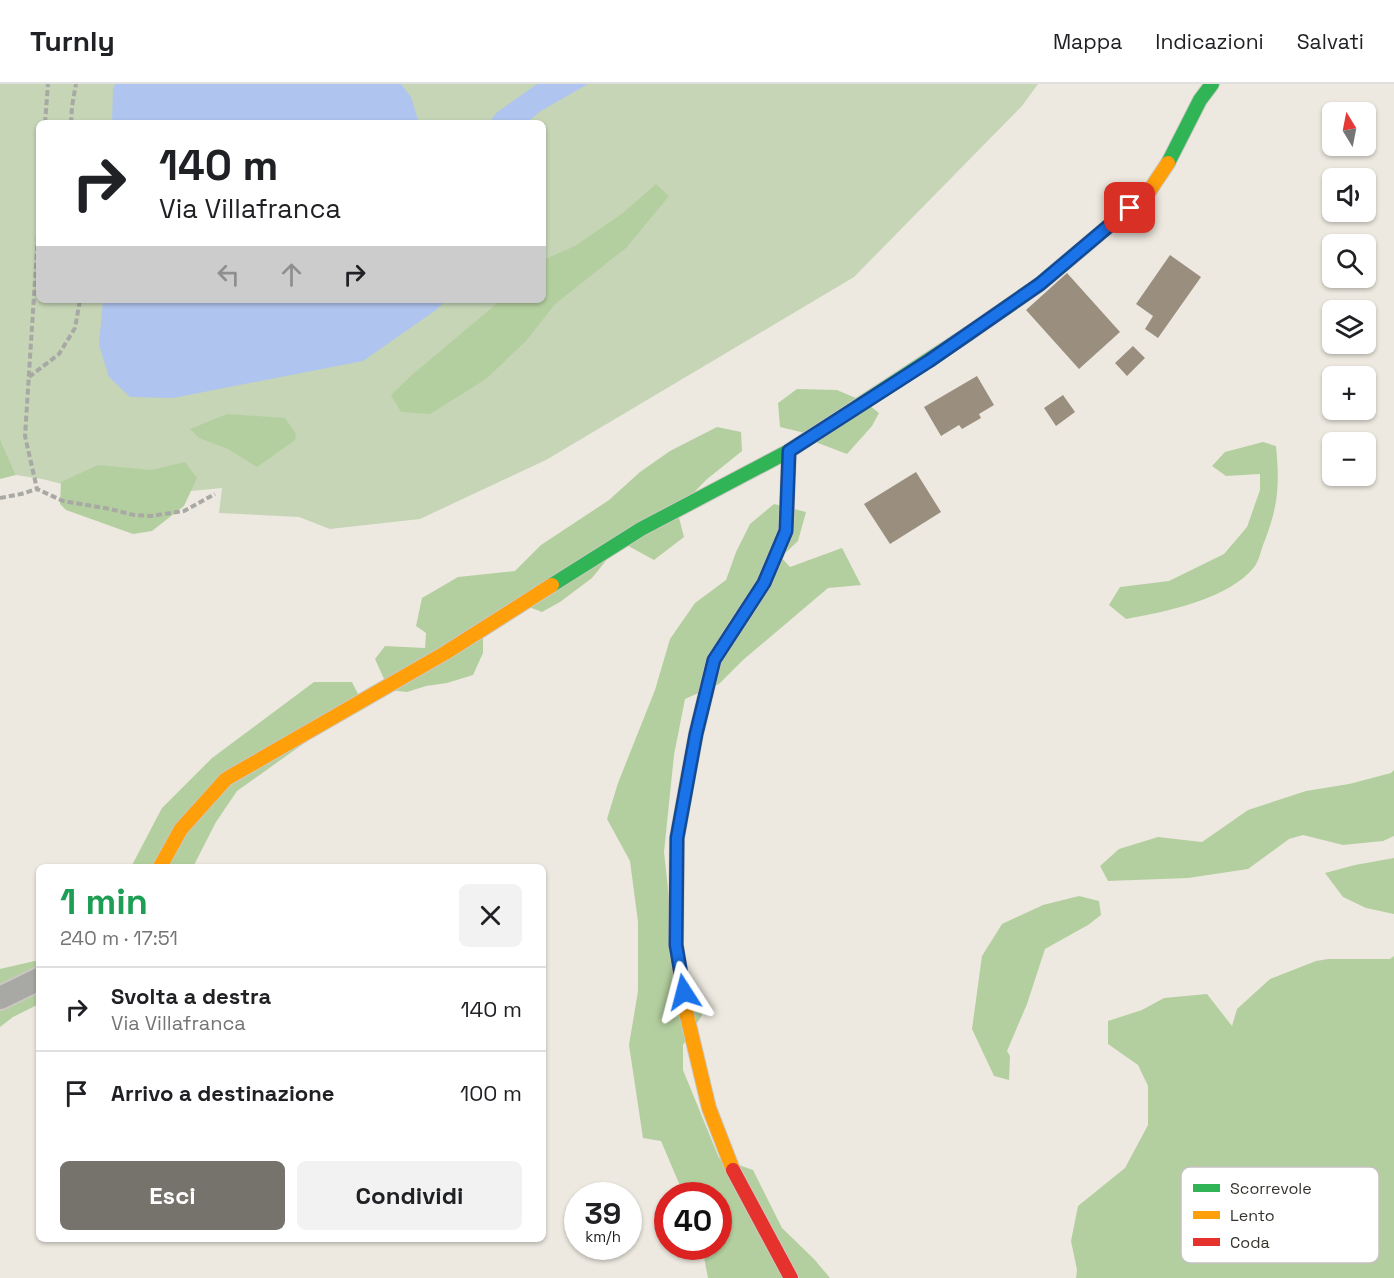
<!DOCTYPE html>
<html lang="it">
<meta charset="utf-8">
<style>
:root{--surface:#fff;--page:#f2f2f2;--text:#202124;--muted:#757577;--line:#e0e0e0;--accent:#76736c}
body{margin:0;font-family:"Space Grotesk",sans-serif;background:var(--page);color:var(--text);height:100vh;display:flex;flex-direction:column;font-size:22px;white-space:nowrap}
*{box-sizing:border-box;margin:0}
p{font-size:20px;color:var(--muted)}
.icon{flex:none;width:33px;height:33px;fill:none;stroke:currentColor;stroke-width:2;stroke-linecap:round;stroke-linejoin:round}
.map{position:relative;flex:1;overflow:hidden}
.drawer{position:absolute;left:36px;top:780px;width:510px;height:378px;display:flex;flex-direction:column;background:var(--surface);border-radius:9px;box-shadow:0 2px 4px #0004}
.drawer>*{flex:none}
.guide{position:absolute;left:36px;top:36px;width:510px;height:183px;border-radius:9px;box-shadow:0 2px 4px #0004;background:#fff;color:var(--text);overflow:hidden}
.needle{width:39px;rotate:350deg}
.controls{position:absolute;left:1322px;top:18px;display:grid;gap:12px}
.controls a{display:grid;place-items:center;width:54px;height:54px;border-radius:9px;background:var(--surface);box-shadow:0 2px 4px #0004;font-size:30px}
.speed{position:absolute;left:564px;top:1098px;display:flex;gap:12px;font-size:30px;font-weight:700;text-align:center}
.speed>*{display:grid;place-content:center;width:78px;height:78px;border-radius:50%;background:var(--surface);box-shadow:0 2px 4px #0004;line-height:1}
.speed small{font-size:15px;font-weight:400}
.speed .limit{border:9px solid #d22;background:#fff;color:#111}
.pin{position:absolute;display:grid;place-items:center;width:51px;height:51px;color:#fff;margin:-26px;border-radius:12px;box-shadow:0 3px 9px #0006}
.me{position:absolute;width:66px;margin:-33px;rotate:351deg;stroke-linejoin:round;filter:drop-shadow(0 0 4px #0008)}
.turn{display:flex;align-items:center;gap:21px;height:126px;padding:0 24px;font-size:27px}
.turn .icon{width:78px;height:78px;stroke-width:2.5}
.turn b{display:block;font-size:42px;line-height:51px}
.lanes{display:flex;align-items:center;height:57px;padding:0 24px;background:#0003;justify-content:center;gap:30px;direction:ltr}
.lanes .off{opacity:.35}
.round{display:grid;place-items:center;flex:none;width:63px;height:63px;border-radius:9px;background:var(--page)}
.headline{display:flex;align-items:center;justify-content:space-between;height:102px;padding:0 24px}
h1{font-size:36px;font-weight:600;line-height:45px;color:#1e9e55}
.primary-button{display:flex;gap:12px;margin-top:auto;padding:12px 24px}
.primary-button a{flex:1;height:69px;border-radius:9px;background:var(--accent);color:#fff;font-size:24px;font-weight:600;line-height:69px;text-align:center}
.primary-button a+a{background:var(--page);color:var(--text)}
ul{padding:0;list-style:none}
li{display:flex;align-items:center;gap:18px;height:84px;padding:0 24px;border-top:2px solid var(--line)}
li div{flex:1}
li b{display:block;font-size:22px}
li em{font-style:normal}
header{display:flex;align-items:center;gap:36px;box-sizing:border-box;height:84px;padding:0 30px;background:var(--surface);border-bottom:2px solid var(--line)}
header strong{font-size:28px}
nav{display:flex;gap:33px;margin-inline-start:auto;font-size:21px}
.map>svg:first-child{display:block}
</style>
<header>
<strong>Turnly</strong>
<nav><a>Mappa</a><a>Indicazioni</a><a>Salvati</a></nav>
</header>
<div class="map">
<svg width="1394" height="1194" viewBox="0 0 1394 1194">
<rect width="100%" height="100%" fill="#ede9e0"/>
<path fill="#c5d5b6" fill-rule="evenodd" d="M0,0h1038l-16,22 -168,171 -308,183 -126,59 -90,10 -31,-12 -80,-4 3,-25 -103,10 -77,-19 -26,-4 -16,-36zM39,39h504v177h-504z"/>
<path fill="#b4cf9f" d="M656,100l13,12 -43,52 -71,56 -29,37 -40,38 -56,35 -29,-2 -10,-17 22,-21 88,-74h42v-40l32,-14 48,-33z
M797,305l40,1 28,12 14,11 -7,13 -25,28 -29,-11 -9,-9 -29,-7 -2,-24z
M227,330l58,4 11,16 -1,6 -38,27 -29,-18 -29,-11 -9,-9z
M717,343l24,5 1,19 -36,29 -29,30 7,27 -30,23 -33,-18 -29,36 -32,24 -18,10 -21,-8 -38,27v22l-10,22 -26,8 -21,3 -19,6 -18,-2 -14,-31 10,-13 40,2 1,-15 -10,-7 6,-28 36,-21 57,-6 26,-26 68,-45 31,-28 30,-21z
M0,355l16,36 -16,4z
M1263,358l13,4c4,40 2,62 -13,99 -2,6 -4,15 -8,21 -25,33 -90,46 -129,53l-17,-14 11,-18 49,-6 55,-27 23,-27 13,-37v-16l-34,2 -14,-10 13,-14z
M185,378l12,16 -13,28 -32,25 -19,3 -67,-24 -6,-6 1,-22 37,-17 53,5z
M774,420l32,8 -8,29 -17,16 9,10 52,-19 19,37 -33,3 -85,72 -24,24 -34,15 -11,56 -10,97 14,129 28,28 -23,36v25l36,88 34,12 29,58 32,31 16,19h-122l-6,-31 16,-1v-50l-34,-1 -23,-54 -18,-3 -14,-93 9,-54v-69l-8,-61 -23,-42 11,-36 37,-93 15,-51 25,-36 31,-23 10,-28 14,-28z
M314,598h38l10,20 -125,89 -21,31 -23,45h-62l31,-59 50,-50z
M1394,686v66l-11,5 -40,4 -40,-10 -14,4 -41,30 -60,9 -80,3 -8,-15 19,-17 39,-12 44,5 46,-32 58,-19 43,-7 42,-11z
M1394,774v56l-28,-6 -23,-11 -18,-24 30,-8z
M1079,812l20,5 2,14 -13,10 -43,24 -18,55 -20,47 3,5 -1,24 -15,-4 -22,-47 10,-73 20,-32 41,-19z
M1394,872v322h-318l1,-8 -6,-29 7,-35 47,-38 23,-43v-39l-10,-21 -30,-21v-23l34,-11 22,-12 43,-4 25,32 5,-17 33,-30 46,-18 12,-2h62z
M39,876v44l-26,13 -13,10v-58z"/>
<path fill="#afc5ef" d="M115,0h286l10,13 8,26h-307l1,-34z
M537,0h51l-49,28 -12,11h-38l7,-10z
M103,216h343l-10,10 -73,51 -190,37 -43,-1 -21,-20 -10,-32z"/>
<path fill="#9a8f7f" d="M1170,171l31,22 -43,61 -13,-9 8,-13 -17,-12z
M1067,189l53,59 -41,37 -53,-59z
M1133,262l12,12 -18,18 -12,-13z
M977,292l17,29 -15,9 2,4 -19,11 -3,-4 -18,11 -17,-29z
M1063,311l12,17 -19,14 -12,-18z
M916,388l25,40 -51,32 -26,-40z"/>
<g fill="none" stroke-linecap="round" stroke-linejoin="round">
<g stroke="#cbc7c1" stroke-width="26">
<path id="street" d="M0,914l39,-19"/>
</g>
<g stroke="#cbc7c1" stroke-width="16">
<path id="fast" d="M1168,79l32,-63 12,-16
M552,501l89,-56 148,-78 179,-117"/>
</g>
<g stroke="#cbc7c1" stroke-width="16">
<path id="slow" d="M968,250l72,-50 108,-91 20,-30
M688,693l-11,61 -1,107 11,71 22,92 24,62
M160,783l21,-38 45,-50 219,-126 107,-68"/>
</g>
<g stroke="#cbc7c1" stroke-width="16">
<path id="jam" d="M688,693l8,-43 18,-74 50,-77 22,-52 3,-80
M733,1086l58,108"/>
</g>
<path stroke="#a8a8a4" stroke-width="4" stroke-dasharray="6 3" stroke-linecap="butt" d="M45,39l3,-39
M71,39l1,-17 4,-22
M39,134l-14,218 12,53 26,12 47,8 24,6 17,1 33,-5 31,-17
M29,293l30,-23 16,-26 5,-28
M0,414l21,-4 16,-5"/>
<use href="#street" stroke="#a8a8a4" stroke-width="22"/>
<use href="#fast" stroke="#30b455" stroke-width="14"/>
<use href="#slow" stroke="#ff9f0a" stroke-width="14"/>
<use href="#jam" stroke="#e5322d" stroke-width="14"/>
</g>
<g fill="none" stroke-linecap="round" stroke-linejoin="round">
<g stroke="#114b97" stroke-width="15">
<path id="route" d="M684,908l-8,-47 1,-107 19,-104 18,-74 50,-77 22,-52 3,-80 140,-90 111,-77 90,-76"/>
</g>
<use href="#route" stroke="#1a73e8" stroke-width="10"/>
</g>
<rect x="1181" y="1083" width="198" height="96" rx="9" fill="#fff" stroke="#c3c2c0" stroke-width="1.5"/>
<rect x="1193" y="1100" width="27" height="8" fill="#30b455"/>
<rect x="1193" y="1127" width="27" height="8" fill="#ff9f0a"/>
<rect x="1193" y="1154" width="27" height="8" fill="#e5322d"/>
<g font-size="16" fill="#36332d">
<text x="1230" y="1110">Scorrevole</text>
<text x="1230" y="1137">Lento</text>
<text x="1230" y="1164">Coda</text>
</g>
</svg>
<div class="controls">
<a><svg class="needle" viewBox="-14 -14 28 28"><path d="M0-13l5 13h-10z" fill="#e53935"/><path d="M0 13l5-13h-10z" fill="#757577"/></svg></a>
<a><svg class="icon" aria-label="sound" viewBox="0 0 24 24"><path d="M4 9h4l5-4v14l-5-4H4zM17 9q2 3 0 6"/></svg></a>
<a><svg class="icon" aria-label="search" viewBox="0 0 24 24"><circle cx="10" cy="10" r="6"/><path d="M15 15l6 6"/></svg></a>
<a><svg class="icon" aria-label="layers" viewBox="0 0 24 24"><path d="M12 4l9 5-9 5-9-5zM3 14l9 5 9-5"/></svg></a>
<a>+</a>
<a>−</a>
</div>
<div class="speed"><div>39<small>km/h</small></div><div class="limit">40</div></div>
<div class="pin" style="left:1130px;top:124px;background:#d93025"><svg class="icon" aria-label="arrive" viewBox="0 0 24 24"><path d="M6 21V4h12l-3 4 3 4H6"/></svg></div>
<svg class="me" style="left:684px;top:908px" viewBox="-20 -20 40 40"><path d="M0-17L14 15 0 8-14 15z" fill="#1a73e8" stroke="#fff" stroke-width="4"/></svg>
<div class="guide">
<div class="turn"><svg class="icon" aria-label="right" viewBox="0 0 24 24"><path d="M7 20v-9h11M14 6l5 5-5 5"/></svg><div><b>140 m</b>Via Villafranca</div></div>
<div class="lanes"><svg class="icon off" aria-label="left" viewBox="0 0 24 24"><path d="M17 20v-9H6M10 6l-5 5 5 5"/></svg><svg class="icon off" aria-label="ahead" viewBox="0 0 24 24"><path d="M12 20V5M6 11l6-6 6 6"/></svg><svg class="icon" aria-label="right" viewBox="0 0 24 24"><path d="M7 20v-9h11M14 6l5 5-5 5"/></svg></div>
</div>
<section class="drawer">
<div class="headline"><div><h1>1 min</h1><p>240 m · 17:51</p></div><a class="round"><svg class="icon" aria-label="close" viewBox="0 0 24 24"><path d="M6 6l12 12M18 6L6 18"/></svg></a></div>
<ul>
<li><svg class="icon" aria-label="right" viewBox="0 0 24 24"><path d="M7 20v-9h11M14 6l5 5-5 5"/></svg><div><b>Svolta a destra</b><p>Via Villafranca</p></div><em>140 m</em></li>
<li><svg class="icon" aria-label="arrive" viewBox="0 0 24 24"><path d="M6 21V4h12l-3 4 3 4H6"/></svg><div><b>Arrivo a destinazione</b></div><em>100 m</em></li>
</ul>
<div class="primary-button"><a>Esci</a><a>Condividi</a></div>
</section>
</div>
